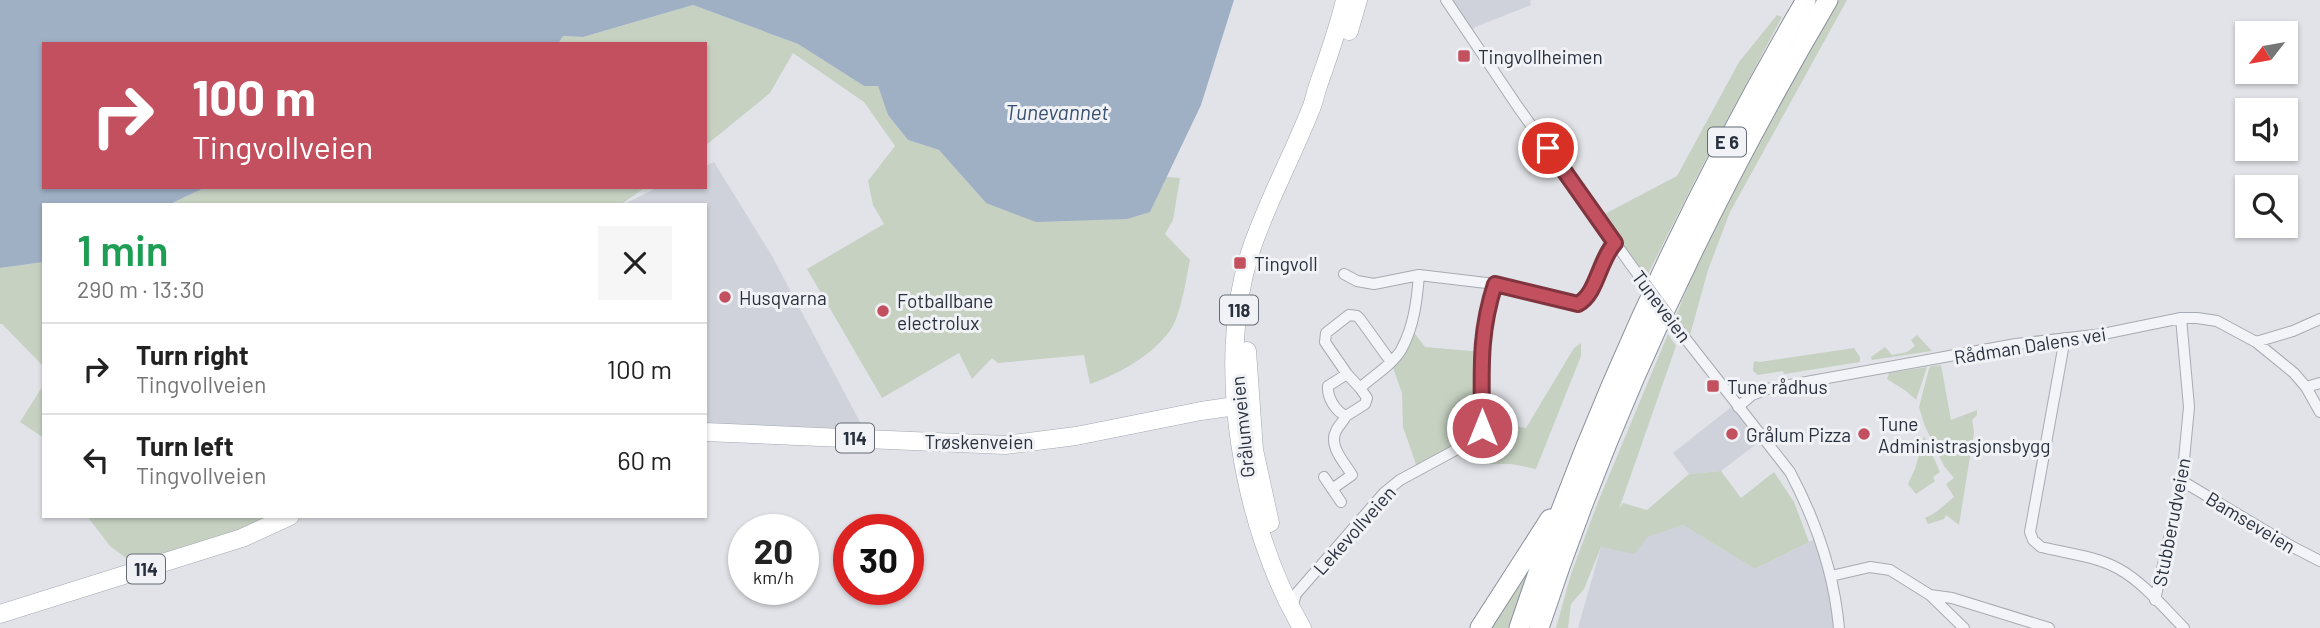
<!DOCTYPE html>
<meta charset="utf-8">
<style>
:root{--surface:#fff;--page:#f6f6f6;--text:#222;--muted:#767676;--line:#e0e0e0}
body{margin:0;font-family:Barlow,sans-serif;background:var(--page);color:var(--text);height:100vh;display:flex;flex-direction:column;font-size:26px;white-space:nowrap}
*{box-sizing:border-box;margin:0}
p{font-size:23px;color:var(--muted)}
.icon{flex:none;width:38px;height:38px;fill:none;stroke:currentColor;stroke-width:2;stroke-linecap:round;stroke-linejoin:round}
.map{position:relative;flex:1;overflow:hidden}
.drawer{position:absolute;left:42px;top:203px;width:665px;height:315px;display:flex;flex-direction:column;background:var(--surface);border-radius:0px;box-shadow:0 2px 5px #0004}
.drawer>*{flex:none}
.guide{position:absolute;left:42px;top:42px;width:665px;height:147px;border-radius:0px;box-shadow:0 2px 5px #0004;background:#c3505f;color:#fff;overflow:hidden}
.needle{width:46px;rotate:239deg}
.controls{position:absolute;left:2235px;top:21px;display:grid;gap:14px}
.controls a{display:grid;place-items:center;width:63px;height:63px;border-radius:0px;background:var(--surface);box-shadow:0 2px 5px #0004;font-size:35px}
.speed{position:absolute;left:728px;top:514px;display:flex;gap:14px;font-size:35px;font-weight:700;text-align:center}
.speed>*{display:grid;place-content:center;width:91px;height:91px;border-radius:50%;background:var(--surface);box-shadow:0 2px 5px #0004;line-height:1}
.speed small{font-size:18px;font-weight:400}
.speed .limit{border:10px solid #d22;background:#fff;color:#111}
.pin{position:absolute;display:grid;place-items:center;width:60px;height:60px;color:#fff;margin:-30px;border:4px solid #fff;border-radius:50%;box-shadow:0 2px 7px #0007}
.me{position:absolute;width:77px;margin:-38px;rotate:0deg;stroke-linejoin:round;filter:drop-shadow(0 0 5px #0008)}
.turn{display:flex;align-items:center;gap:24px;height:147px;padding:0 35px;font-size:32px}
.turn .icon{width:91px;height:91px;stroke-width:2.5}
.turn b{display:block;font-size:49px;line-height:60px}
.round{display:grid;place-items:center;flex:none;width:74px;height:74px;border-radius:0px;background:var(--page)}
.headline{display:flex;align-items:center;justify-content:space-between;height:119px;padding:0 35px}
h1{font-size:42px;font-weight:600;line-height:52px;color:#1e9e55}
ul{padding:0;list-style:none}
li{display:flex;align-items:center;gap:21px;height:91px;padding:0 35px;border-top:2px solid var(--line)}
li div{flex:1}
li b{display:block;font-size:26px}
li em{font-style:normal}
.map>svg:first-child{display:block}
</style>
<div class="map">
<svg width="2320" height="628" viewBox="0 0 2320 628">
<rect width="100%" height="100%" fill="#e1e3e8"/>
<path fill="#cfd2da" d="M1446,0h84l1,5 -56,22 -7,6z
M714,162l58,94 97,183 -164,-14v-220h-83l37,-18h46v-21z
M1735,404l29,34 -43,33 -32,3 -16,-21z
M1683,525l72,44 64,-32 18,91h-259l23,-81 47,-10z"/>
<path fill="#c6d1c2" d="M1839,0h8l-117,212 -22,58 -18,65 -14,-19c43,-111 102,-214 163,-316z
M693,5l105,39 66,42 14,-1 10,30 20,25 31,10 47,53 164,9 16,-35 14,1 -7,42 -8,14 25,26c-4,19 -7,41 -14,59 -11,30 -58,56 -86,65l-6,-29 -86,8 -6,-5 -20,21 -13,-26 -77,45 -75,-129 77,-45 -11,-19 -5,-24 27,-35 -31,-44 -71,-49 -23,40 -65,53v-102h-147l5,-8 20,1z
M1777,15l5,2 -87,163 -48,96 -16,-11 -34,-47 80,-42 62,-114z
M206,187h440l-26,18h-452z
M44,262v105l-42,-43h-2v-56z
M1410,327l15,20 57,5v69l44,7 48,-80 7,-5v13l-45,113 -25,-5h-22l-21,-22 -50,28 -15,-43 -1,-34 -11,-31z
M1668,334l8,12 -57,163 4,-6 24,7 42,-36 32,-3 20,27 33,-26 20,30 15,40 -54,27 -72,-44 -35,12 -14,17 -33,-7 -17,42 -13,15 -3,24h-12l15,-54 27,-72z
M1917,335l15,16 -60,9 -1,-3 14,-10 7,8 15,-3 8,-6 -4,-6z
M1854,348l6,9v5l-76,12 -1,-3 -25,4 -5,-4 1,-10 6,1z
M1941,365l10,55 26,-10v5l-5,5 2,12 -15,93 -13,-10 -2,4 -16,5 -3,-6c14,-6 18,-13 29,-21l-8,-13 8,-6 -10,-12 -20,-42 -5,-17 10,-38 2,-3z
M1927,367l-11,33 -10,-9 -19,-12 2,-6z
M44,384v54l-24,-16z
M1924,436l16,36 -7,5 2,4 -19,13 -8,-10 7,-15z
M87,516h203l-148,54 -32,-24z
M1537,550l-28,78h-25z"/>
<path fill="#9fb0c5" d="M0,0h1234l-33,105 -51,107 -23,7 -91,3 -50,-19 -47,-53 -31,-10 -20,-25 -10,-29h-14l-66,-42 -105,-39 -110,32 -20,-1 -5,8h-514v143h162l-38,18h-124v57l-44,6z"/>
<g fill="none" stroke-linecap="round" stroke-linejoin="round">
<g stroke="#a6aab2" stroke-width="12">
<path id="street" d="M1446,0l72,107 113,158
M1344,274l13,7 17,3 45,-9 76,9 83,20c20,-10 21,-44 37,-61
M1685,338l105,134c26,49 44,100 49,156
M2065,338l-35,194 3,8 8,7c25,6 55,9 78,22 25,14 45,39 65,59
M2256,342l37,-11 27,-12
M1347,374l-22,-32 1,-9 23,-18 8,1 3,3 31,43
M2306,387l14,-4
M1360,388l7,10 -2,6 -19,12c-11,-5 -19,-19 -18,-30l19,-12 13,14c13,-12 32,-23 41,-38 13,-23 16,-50 18,-75
M1738,407l14,-12 15,-6 249,-45 87,-10 78,-16h16l20,3 39,21 38,31 12,14 14,25
M1324,477l17,25
M2182,481l109,65 29,15
M1332,489l20,-14c-7,-12 -24,-29 -16,-44 2,-5 7,-9 10,-15
M1831,576l39,-9 20,3 40,25 22,3 97,30
M1930,595l34,33
M2155,600l27,-119 7,-74 -8,-89
M1292,608l4,-14 88,-101 16,-13 74,-40 8,-12c-1,-52 -3,-93 13,-144"/>
</g>
<g stroke="#a1a8b3" stroke-width="19">
<path id="primary" d="M1349,31l9,-31
M1247,351l7,99 16,73
M705,432l300,13 71,-9 125,-25 48,-7
M0,614l242,-76 48,-22
M1302,628c-59,-100 -88,-263 -52,-375 16,-49 41,-94 60,-142 4,-8 5,-17 8,-25 10,-29 20,-56 27,-86"/>
</g>
<g stroke="#89919e" stroke-width="21">
<path id="highway" d="M1480,628l70,-109
M1519,628c73,-218 171,-430 287,-628
M1539,628c72,-219 172,-429 289,-628"/>
</g>
<use href="#street" stroke="#f3f4f7" stroke-width="10"/>
<use href="#primary" stroke="#fff" stroke-width="18"/>
<use href="#highway" stroke="#fff" stroke-width="19"/>
<g stroke="#a6aab2" stroke-width="12" stroke-linecap="butt">
<path id="street-bridge" d="M1631,265l54,73"/>
</g>
<use href="#street-bridge" stroke="#f3f4f7" stroke-width="10"/>
</g>
<g fill="none" stroke-linecap="round" stroke-linejoin="round">
<g stroke="#7f343e" stroke-width="18">
<path id="route" d="M1482,428c0,-53 -4,-92 13,-144l83,20c19,-10 21,-44 37,-61l-67,-95"/>
</g>
<use href="#route" stroke="#c3505f" stroke-width="12"/>
</g>
<g fill="#c3505f" stroke="#f0f2f6" stroke-width="2.5">
<rect x="1457" y="49" width="14" height="14" rx="3.5"/>
<rect x="1233" y="256" width="14" height="14" rx="3.5"/>
<circle cx="725" cy="297" r="7"/>
<circle cx="883" cy="311" r="7"/>
<rect x="1706" y="379" width="14" height="14" rx="3.5"/>
<circle cx="1732" cy="434" r="7"/>
<circle cx="1864" cy="434" r="7"/>
</g>
<g text-anchor="middle" dominant-baseline="central" stroke-width="6" stroke-linejoin="round" paint-order="stroke">
<g fill="#f0f2f6" stroke="#656b75" stroke-width="2">
<rect x="1708" y="127.5" width="38" height="29" rx="5"/>
<rect x="1220" y="295.5" width="38" height="29" rx="5"/>
<rect x="836" y="423.5" width="38" height="29" rx="5"/>
<rect x="127" y="554.5" width="38" height="29" rx="5"/>
</g>
<g font-size="18" font-weight="bold" fill="#2a313e">
<text x="1727" y="142">E 6</text>
<text x="1239" y="310">118</text>
<text x="855" y="438">114</text>
<text x="146" y="569">114</text>
</g>
<g font-size="19" fill="#2a313e" stroke="#f0f2f6" text-anchor="start">
<text x="1478" y="56">Tingvollheimen</text>
<text x="1254" y="263">Tingvoll</text>
<text x="739" y="297">Husqvarna</text>
<text x="897" y="300">Fotballbane<tspan x="897" dy="22">electrolux</tspan></text>
<text x="1727" y="386">Tune rådhus</text>
<text x="1878" y="423">Tune<tspan x="1878" dy="22">Administrasjonsbygg</tspan></text>
<text x="1746" y="434">Grålum Pizza</text>
</g>
<g font-size="19" fill="#2a313e" stroke="#f0f2f6">
<text transform="translate(1662 306) rotate(53)">Tuneveien</text>
<text transform="translate(2030 345) rotate(-9)">Rådman Dalens vei</text>
<text transform="translate(1242 427) rotate(-96)">Grålumveien</text>
<text x="979" y="441">Trøskenveien</text>
<text transform="translate(2171 522) rotate(-79)">Stubberudveien</text>
<text transform="translate(2251 522) rotate(31)">Bamseveien</text>
<text transform="translate(1354 530) rotate(-48)">Lekevollveien</text>
</g>
<g font-size="21" font-style="italic" fill="#384f6f" stroke="#f0f2f6">
<text x="1057" y="111">Tunevannet</text>
</g>
</g>
</svg>
<div class="controls">
<a><svg class="needle" viewBox="-14 -14 28 28"><path d="M0-13l5 13h-10z" fill="#e53935"/><path d="M0 13l5-13h-10z" fill="#767676"/></svg></a>
<a><svg class="icon" aria-label="sound" viewBox="0 0 24 24"><path d="M4 9h4l5-4v14l-5-4H4zM17 9q2 3 0 6"/></svg></a>
<a><svg class="icon" aria-label="search" viewBox="0 0 24 24"><circle cx="10" cy="10" r="6"/><path d="M15 15l6 6"/></svg></a>
</div>
<div class="speed"><div>20<small>km/h</small></div><div class="limit">30</div></div>
<div class="pin" style="left:1548px;top:148px;background:#d93025"><svg class="icon" aria-label="arrive" viewBox="0 0 24 24"><path d="M6 21V4h12l-3 4 3 4H6"/></svg></div>
<svg class="me" style="left:1482px;top:428px" viewBox="-20 -20 40 40"><circle r="17" fill="#c3505f" stroke="#fff" stroke-width="3"/><path d="M0-11L8 9 0 5-8 9z" fill="#fff"/></svg>
<div class="guide">
<div class="turn"><svg class="icon" aria-label="right" viewBox="0 0 24 24"><path d="M7 20v-9h11M14 6l5 5-5 5"/></svg><div><b>100 m</b>Tingvollveien</div></div>
</div>
<section class="drawer">
<div class="headline"><div><h1>1 min</h1><p>290 m · 13:30</p></div><a class="round"><svg class="icon" aria-label="close" viewBox="0 0 24 24"><path d="M6 6l12 12M18 6L6 18"/></svg></a></div>
<ul>
<li><svg class="icon" aria-label="right" viewBox="0 0 24 24"><path d="M7 20v-9h11M14 6l5 5-5 5"/></svg><div><b>Turn right</b><p>Tingvollveien</p></div><em>100 m</em></li>
<li><svg class="icon" aria-label="left" viewBox="0 0 24 24"><path d="M17 20v-9H6M10 6l-5 5 5 5"/></svg><div><b>Turn left</b><p>Tingvollveien</p></div><em>60 m</em></li>
</ul>
</section>
</div>
